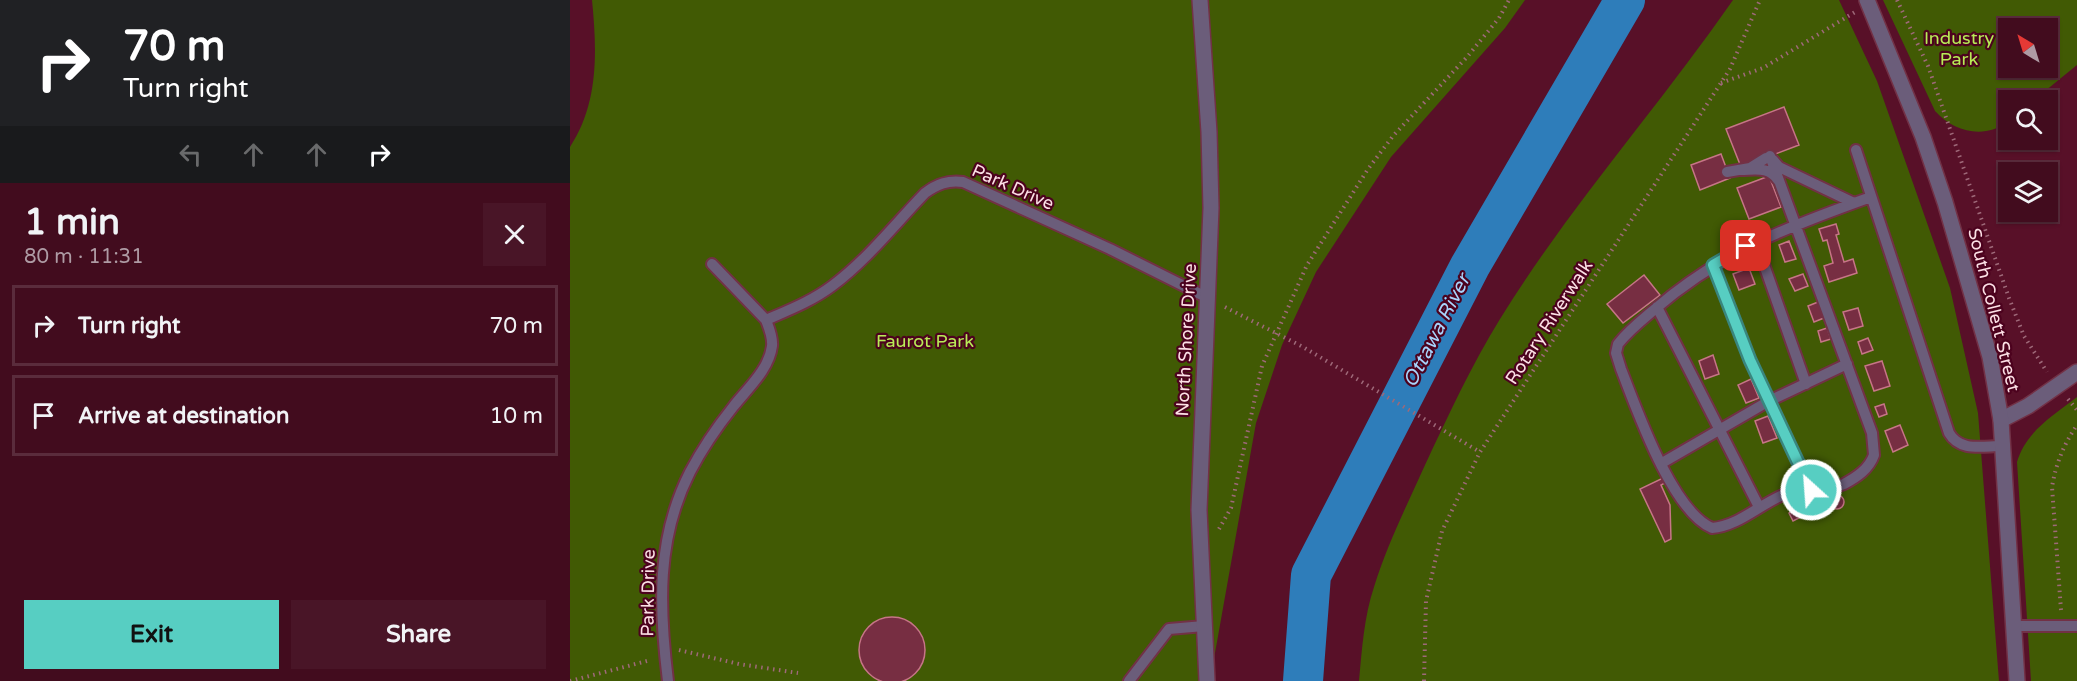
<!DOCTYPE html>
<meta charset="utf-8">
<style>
:root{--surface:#420c1e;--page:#491527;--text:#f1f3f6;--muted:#ae9ba4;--line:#5a2c3c;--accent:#57cec2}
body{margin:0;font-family:"Varela Round",sans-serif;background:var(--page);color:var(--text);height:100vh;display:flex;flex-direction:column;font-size:22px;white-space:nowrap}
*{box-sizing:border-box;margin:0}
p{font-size:20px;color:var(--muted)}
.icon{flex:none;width:33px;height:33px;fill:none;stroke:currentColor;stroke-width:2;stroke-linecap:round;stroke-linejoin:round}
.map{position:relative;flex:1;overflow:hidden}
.panel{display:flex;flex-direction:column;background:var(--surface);width:570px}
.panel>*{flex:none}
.top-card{background:#202124;color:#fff;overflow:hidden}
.needle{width:39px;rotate:322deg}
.tools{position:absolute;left:1428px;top:18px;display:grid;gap:12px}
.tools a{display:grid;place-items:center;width:60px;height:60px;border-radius:0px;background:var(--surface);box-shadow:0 2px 4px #0004,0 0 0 2px var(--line);font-size:30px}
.pin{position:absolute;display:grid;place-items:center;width:51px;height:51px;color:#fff;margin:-26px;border-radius:12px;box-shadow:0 3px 9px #0006}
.me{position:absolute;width:66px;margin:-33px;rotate:334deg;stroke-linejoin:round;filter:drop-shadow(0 0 4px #0008)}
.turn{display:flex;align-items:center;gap:21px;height:126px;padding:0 24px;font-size:27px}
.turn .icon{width:78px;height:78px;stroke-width:2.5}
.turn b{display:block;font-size:42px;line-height:51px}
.lanes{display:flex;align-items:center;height:57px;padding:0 24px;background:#0003;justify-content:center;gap:30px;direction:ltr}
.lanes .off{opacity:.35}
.round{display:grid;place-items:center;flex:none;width:63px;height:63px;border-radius:0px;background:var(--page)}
.overview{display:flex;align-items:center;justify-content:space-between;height:102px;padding:0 24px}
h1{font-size:36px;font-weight:800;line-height:45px}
.primary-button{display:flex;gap:12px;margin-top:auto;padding:12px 24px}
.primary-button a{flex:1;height:69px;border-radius:0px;background:var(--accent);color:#111;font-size:24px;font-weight:800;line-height:69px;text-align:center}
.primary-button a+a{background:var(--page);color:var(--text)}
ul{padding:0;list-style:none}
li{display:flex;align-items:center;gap:18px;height:81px;margin:0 12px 9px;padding:0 12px;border:3px solid var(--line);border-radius:0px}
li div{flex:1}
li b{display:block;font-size:22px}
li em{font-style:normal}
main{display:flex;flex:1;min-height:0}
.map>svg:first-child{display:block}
</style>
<main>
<section class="panel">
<div class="top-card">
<div class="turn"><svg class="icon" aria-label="right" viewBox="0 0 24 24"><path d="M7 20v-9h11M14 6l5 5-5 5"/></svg><div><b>70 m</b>Turn right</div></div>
<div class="lanes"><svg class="icon off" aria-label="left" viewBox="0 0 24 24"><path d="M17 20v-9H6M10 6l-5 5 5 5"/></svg><svg class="icon off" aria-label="ahead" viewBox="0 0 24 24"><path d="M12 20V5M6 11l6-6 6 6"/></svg><svg class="icon off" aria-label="ahead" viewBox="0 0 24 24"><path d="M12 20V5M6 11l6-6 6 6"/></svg><svg class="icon" aria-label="right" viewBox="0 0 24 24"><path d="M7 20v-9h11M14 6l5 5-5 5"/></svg></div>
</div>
<div class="overview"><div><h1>1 min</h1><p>80 m · 11:31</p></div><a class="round"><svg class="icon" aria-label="close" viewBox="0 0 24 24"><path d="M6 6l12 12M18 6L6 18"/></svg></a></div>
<ul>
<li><svg class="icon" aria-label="right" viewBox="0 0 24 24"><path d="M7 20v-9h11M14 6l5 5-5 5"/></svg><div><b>Turn right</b></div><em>70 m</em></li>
<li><svg class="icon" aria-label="arrive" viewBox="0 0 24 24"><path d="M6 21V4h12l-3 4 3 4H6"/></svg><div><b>Arrive at destination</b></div><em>10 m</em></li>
</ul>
<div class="primary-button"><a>Exit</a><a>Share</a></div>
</section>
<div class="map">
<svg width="1507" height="681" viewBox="0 0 1507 681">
<rect width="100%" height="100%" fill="#581028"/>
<path fill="#415a04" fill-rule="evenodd" d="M22,0h933l-20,28 -114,129 -75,115 -34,73 -26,78 -46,258h-640v-534c29,-44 27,-96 22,-147z
M1163,0h106l38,81 73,207 28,125 21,268h-640c3,-32 5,-64 15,-94 13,-42 33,-82 51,-122 23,-49 46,-99 75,-146 69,-112 158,-211 233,-319z
M1313,0h194v65l-43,35h-26v21c-23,19 -54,11 -73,-10zM1438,28h40v40h-40z
M1507,397v284h-46l-14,-219c9,-31 36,-46 60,-65z"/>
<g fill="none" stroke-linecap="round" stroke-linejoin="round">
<path stroke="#2e7dba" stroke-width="40" d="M733,681l8,-106 159,-309 155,-266"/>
</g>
<path fill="#772e42" stroke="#c77587" stroke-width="1.5" d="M1214,107l15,38 -58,22 -15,-38z
M1151,154l9,24 -30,12 -9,-25z
M1199,176l12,31 -32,12 -12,-31z
M1266,224l3,10 -3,1 8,27 9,-3 4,14 -28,9 -5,-16 9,-3 -6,-23 -4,1 -4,-12z
M1219,241l7,18 -11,3 -6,-17z
M1179,268l6,16 -16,6 -6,-16z
M1233,274l5,12 -13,5 -6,-12z
M1074,275l16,20 -37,28 -16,-19z
M1248,302l6,16 -10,4 -6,-16z
M1288,308l5,18 -14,4 -6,-18z
M1257,328l4,11 -10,3 -3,-11z
M1298,338l5,12 -11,4 -4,-12z
M1143,355l6,19 -14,5 -6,-18z
M1312,361l8,25 -16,5 -9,-25z
M1181,379l8,19 -13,5 -8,-18z
M1314,404l3,10 -8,3 -4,-10z
M1198,416l9,22 -14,5 -8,-22z
M1330,425l8,20 -15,7 -8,-21z
M1093,478l2,5 -4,2 9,20 1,34 -6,3 -25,-53z
M1260 502a7 7 0 1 1 14 0a7 7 0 1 1-14 0Z
M1235,504l4,9 -16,8 -4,-8z
M289 650a33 33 0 1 1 66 0a33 33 0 1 1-66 0Z"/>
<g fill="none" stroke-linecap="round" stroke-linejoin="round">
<g stroke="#723146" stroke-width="14">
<path id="service" d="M1286,150l93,283c11,19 33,13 53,13
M1200,156l102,277 2,22c-5,14 -17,22 -30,29 -16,8 -33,3 -51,7 -28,8 -52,35 -81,37 -40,-17 -75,-118 -91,-159l-5,-16 2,-9c11,-14 24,-24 37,-35 67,-58 135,-83 216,-112
M1203,160l6,7 75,36
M1171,170c14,0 28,-4 37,10
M1157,172l23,-4 16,-10
M1186,242l50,142
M1143,265l37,95 61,130
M1087,307l102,200
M196,320c23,-10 46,-19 66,-34 35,-26 63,-62 93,-93 12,-9 23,-13 38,-11l147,67 98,49
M1092,463l107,-62 78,-37
M1443,626h64
M98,681c-9,-73 -12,-142 22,-209 12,-23 27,-45 43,-65 14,-18 36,-37 39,-61 1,-9 -3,-18 -6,-26l-54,-56
M559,681l40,-52 35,-3"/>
</g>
<g stroke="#723146" stroke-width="18">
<path id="minor" d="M1431,420l27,-14 49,-34"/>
</g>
<g stroke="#723146" stroke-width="18">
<path id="tertiary" d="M630,0l9,132 2,76 -12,302 8,171
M1297,0l56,137 22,65 45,155 11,63 16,261"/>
</g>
<path stroke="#9e6979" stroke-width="4" stroke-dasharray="1.5 4.5" stroke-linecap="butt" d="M1327,0l31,66 81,232 15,38 23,36
M1151,83l42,-15 92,-56
M655,307l78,40 177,105
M1498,399l9,11
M649,529l12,-21 31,-142 45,-101 61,-96 25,-33 74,-79 32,-39 10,-18
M1491,610l-9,-123c4,-24 12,-43 25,-62
M109,650l60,14 59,9
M0,681l81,-21
M854,681l2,-80 16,-70 38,-79 250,-383 30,-69"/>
<use href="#service" stroke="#6b5d7a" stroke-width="10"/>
<use href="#minor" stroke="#6b5d7a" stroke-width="15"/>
<use href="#tertiary" stroke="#6b5d7a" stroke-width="15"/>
</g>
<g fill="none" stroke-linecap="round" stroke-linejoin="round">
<g stroke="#39867e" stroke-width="15">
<path id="route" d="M1176,246l-33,19 37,95 61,130"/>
</g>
<use href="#route" stroke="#57cec2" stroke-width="10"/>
</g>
<g text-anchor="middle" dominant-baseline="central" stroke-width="4.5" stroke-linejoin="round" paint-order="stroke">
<g font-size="18" fill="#b8eb57" stroke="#4c021e">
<text x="1389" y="38">Industry<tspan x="1389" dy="21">Park</tspan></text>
<text x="355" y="341">Faurot Park</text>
</g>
<g font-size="18" fill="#fce0e5" stroke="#4c021e">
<text transform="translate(443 187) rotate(24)">Park Drive</text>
<text transform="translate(1424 310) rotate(76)">South Collett Street</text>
<text transform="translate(979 322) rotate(-57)">Rotary Riverwalk</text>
<text transform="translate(616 340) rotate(-87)">North Shore Drive</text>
<text transform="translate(78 593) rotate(-89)">Park Drive</text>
</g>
<g font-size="20" font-style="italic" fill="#a8d4fc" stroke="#4c021e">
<text transform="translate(867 331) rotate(-63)">Ottawa River</text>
</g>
</g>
</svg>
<div class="tools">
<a><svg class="needle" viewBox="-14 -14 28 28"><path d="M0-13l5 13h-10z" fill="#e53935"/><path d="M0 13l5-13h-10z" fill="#ae9ba4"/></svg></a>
<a><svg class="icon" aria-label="search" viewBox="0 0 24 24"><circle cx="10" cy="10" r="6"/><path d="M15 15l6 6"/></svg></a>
<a><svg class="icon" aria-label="layers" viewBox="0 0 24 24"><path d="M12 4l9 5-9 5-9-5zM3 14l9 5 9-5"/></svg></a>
</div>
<div class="pin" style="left:1176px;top:246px;background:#d93025"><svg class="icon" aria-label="arrive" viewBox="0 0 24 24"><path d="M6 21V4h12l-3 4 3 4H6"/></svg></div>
<svg class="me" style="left:1241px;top:490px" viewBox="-20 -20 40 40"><circle r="17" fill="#57cec2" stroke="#fff" stroke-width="3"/><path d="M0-11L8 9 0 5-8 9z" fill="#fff"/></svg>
</div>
</main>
